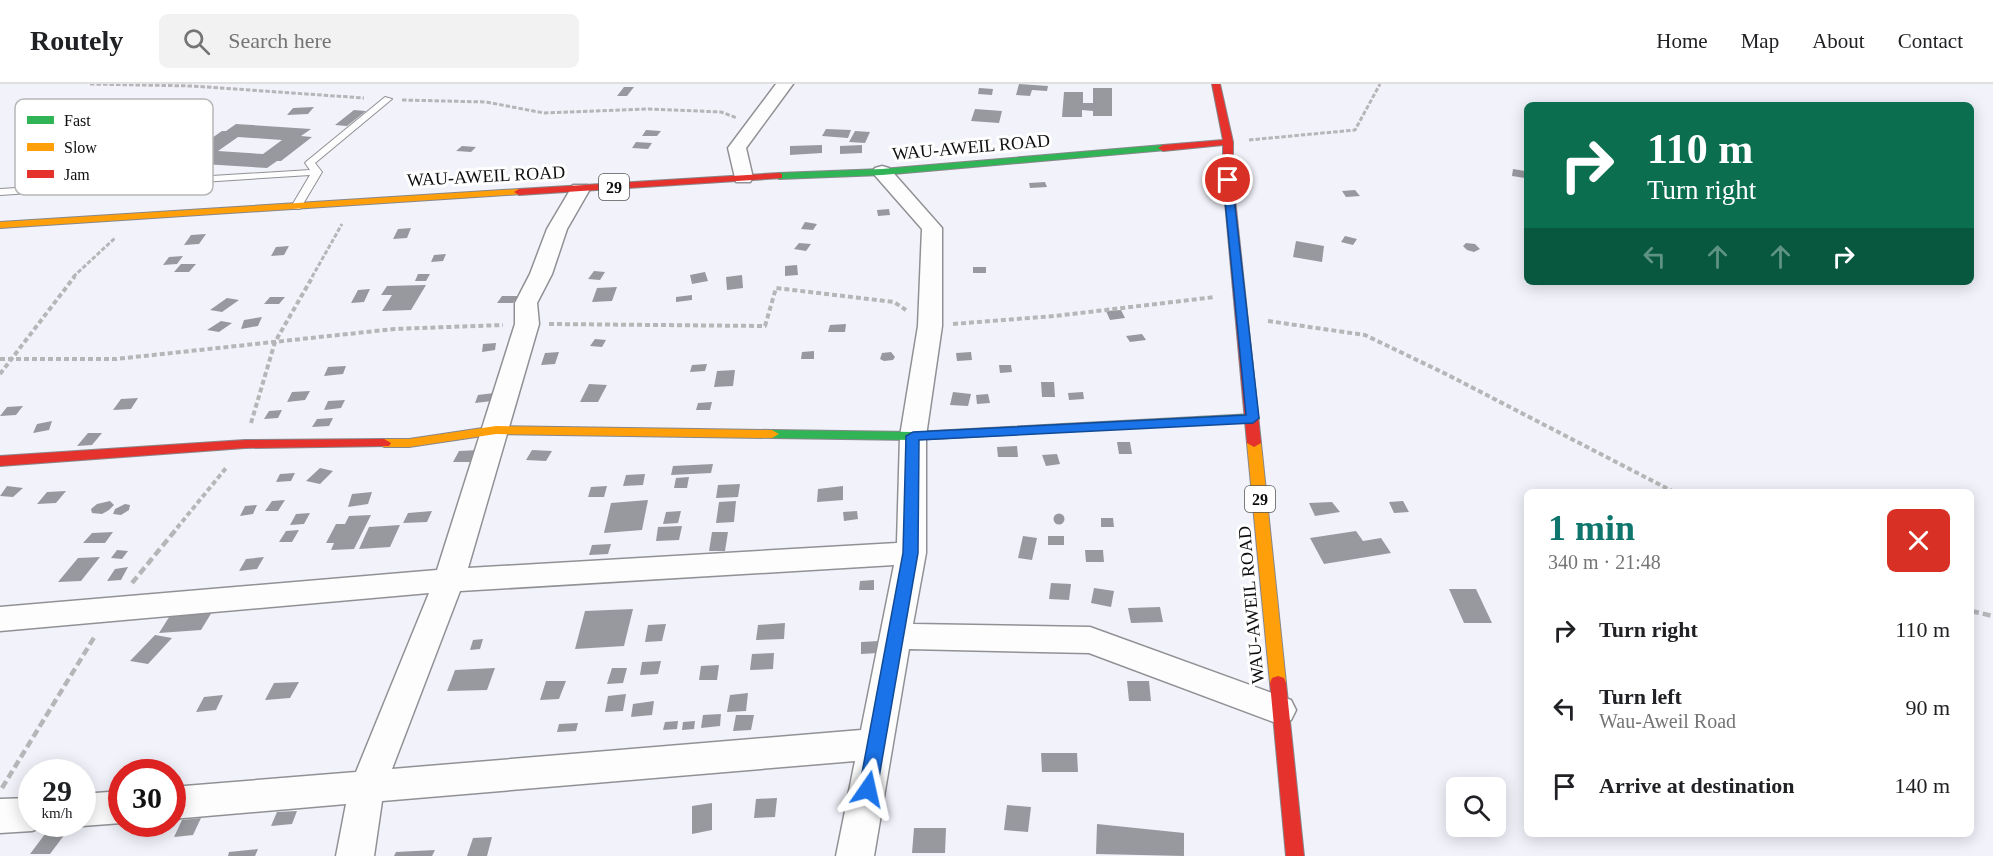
<!DOCTYPE html>
<meta charset="utf-8">
<style>
:root{--surface:#fff;--page:#f2f2f2;--text:#202124;--muted:#757577;--line:#e0e0e0;--accent:#0f766e}
body{margin:0;font-family:"Times New Roman",serif;background:var(--page);color:var(--text);height:100vh;display:flex;flex-direction:column;font-size:22px;white-space:nowrap}
*{box-sizing:border-box;margin:0}
p{font-size:20px;color:var(--muted)}
.icon{flex:none;width:33px;height:33px;fill:none;stroke:currentColor;stroke-width:2;stroke-linecap:round;stroke-linejoin:round}
.map{position:relative;flex:1;overflow:hidden}
.drawer{position:absolute;left:1524px;top:405px;width:450px;height:348px;display:flex;flex-direction:column;background:var(--surface);border-radius:9px;box-shadow:0 3px 15px #0003}
.drawer>*{flex:none}
.top-card{position:absolute;left:1524px;top:18px;width:450px;height:183px;border-radius:9px;box-shadow:0 3px 15px #0003;background:#0b6e4f;color:#fff;overflow:hidden}
.tools{position:absolute;left:1446px;top:693px;display:grid;gap:12px}
.tools a{display:grid;place-items:center;width:60px;height:60px;border-radius:9px;background:var(--surface);box-shadow:0 3px 15px #0003;font-size:30px}
.speed{position:absolute;left:18px;top:675px;display:flex;gap:12px;font-size:30px;font-weight:700;text-align:center}
.speed>*{display:grid;place-content:center;width:78px;height:78px;border-radius:50%;background:var(--surface);box-shadow:0 3px 15px #0003;line-height:1}
.speed small{font-size:15px;font-weight:400}
.speed .limit{border:9px solid #d22;background:#fff;color:#111}
.pin{position:absolute;display:grid;place-items:center;width:51px;height:51px;color:#fff;margin:-26px;border:3px solid #fff;border-radius:50%;box-shadow:0 2px 6px #0007}
.me{position:absolute;width:66px;margin:-33px;rotate:11deg;stroke-linejoin:round;filter:drop-shadow(0 0 4px #0008)}
.turn{display:flex;align-items:center;gap:21px;height:126px;padding:0 24px;font-size:27px}
.turn .icon{width:78px;height:78px;stroke-width:2.5}
.turn b{display:block;font-size:42px;line-height:51px}
.lanes{display:flex;align-items:center;height:57px;padding:0 24px;background:#0003;justify-content:center;gap:30px;direction:ltr}
.lanes .off{opacity:.35}
.round{display:grid;place-items:center;flex:none;width:63px;height:63px;border-radius:9px;background:var(--page)}
.summary{display:flex;align-items:center;justify-content:space-between;height:102px;padding:0 24px}
h1{font-size:36px;font-weight:700;line-height:45px;color:var(--accent)}
ul{padding:0;list-style:none}
li{display:flex;align-items:center;gap:18px;height:78px;padding:0 24px}
li div{flex:1}
li b{display:block;font-size:22px}
li em{font-style:normal}
header{display:flex;align-items:center;gap:36px;box-sizing:border-box;height:84px;padding:0 30px;background:var(--surface);border-bottom:2px solid var(--line)}
header strong{font-size:28px}
nav{display:flex;gap:33px;margin-inline-start:auto;font-size:21px}
.search{width:420px;height:54px;background:var(--page);display:flex;align-items:center;gap:15px;box-sizing:border-box;padding:0 21px;border-radius:9px;color:var(--muted);font-size:22px}
.map>svg:first-child{display:block}
</style>
<header>
<strong>Routely</strong>
<div class="search"><svg class="icon" aria-label="search" viewBox="0 0 24 24"><circle cx="10" cy="10" r="6"/><path d="M15 15l6 6"/></svg>Search here</div>
<nav><a>Home</a><a>Map</a><a>About</a><a>Contact</a></nav>
</header>
<div class="map">
<svg width="1993" height="772" viewBox="0 0 1993 772">
<rect width="100%" height="100%" fill="#f2f2fb"/>
<path fill="#98999e" fill-rule="evenodd" d="M1019,0l29,2 -1,5 -15,-1 -2,6 -14,-1z
M624,3h10l-7,9h-10z
M979,4l14,1 -1,6 -14,-1z
M1093,4h19v28h-19v-5l-11,-1v7h-20l2,-25h19v11h10z
M314,23l-6,7 -21,1 6,-7z
M975,25l27,2 -3,12 -28,-2z
M354,26l12,1 -19,15 -12,-1z
M236,40l75,5 -10,7 11,1 -31,24h-4l-10,7 -80,-5 10,-7 -10,-1 35,-24h4zM238,53l44,3 -19,14 -45,-3z
M826,45l25,1 -3,8 -26,-2z
M646,46l15,1 -4,5h-15z
M855,47l15,1 -5,11 -16,-1z
M636,58l16,1 -4,6 -16,-1z
M822,61v8l-32,2v-9z
M862,61v8l-22,1v-8z
M462,62l14,1 -5,5 -15,-1z
M1513,85l12,2v7l-13,-2z
M1045,98l2,5 -17,1 -1,-5z
M1355,106l5,6 -14,1 -4,-6z
M889,125l1,6 -12,1 -1,-6z
M805,138l12,2 -4,6 -12,-1z
M411,144l-4,10 -14,1 5,-10z
M206,150l-7,10 -15,1 7,-10z
M1345,152l12,3 -4,6 -12,-3z
M1296,157l28,5 -2,16 -29,-5z
M799,159l12,1 -5,7 -12,-2z
M1466,159l9,1 5,5 -6,3 -7,-2 -4,-4z
M289,162l-5,9 -13,1 5,-9z
M446,170l-3,7 -12,1 3,-7z
M183,172l-6,8 -14,1 6,-8z
M181,180h15l-7,8h-15z
M797,181l1,10 -13,1v-10z
M973,183h13v6h-13z
M594,187l11,1 -5,8 -12,-1z
M705,188l3,9 -16,3 -2,-9z
M418,190h12l-4,7h-11z
M742,191l1,13 -16,2 -1,-13z
M426,201l-15,25 -29,1 10,-16h-11l6,-9z
M617,203l-5,14 -20,1 5,-14z
M370,205l-6,13 -13,1 7,-13z
M692,211v5l-16,2v-5z
M502,212h16l-5,7h-16z
M270,213h15l-6,7h-15z
M227,214l12,2 -17,12 -12,-2z
M1121,226l4,8 -15,2 -4,-9z
M262,233l-4,9 -17,3 3,-9z
M221,237l11,2 -13,9 -12,-2z
M846,240l-1,8h-17l2,-7z
M1142,250l4,6 -16,2 -4,-6z
M595,255l11,1 -4,7 -12,-1z
M496,259l-1,7 -13,2 1,-8z
M814,267v8h-13l1,-7z
M559,268l-4,12 -14,1 4,-12z
M891,268l4,5 -2,3 -9,1 -4,-2 2,-6z
M971,268l1,8 -15,1 -1,-8z
M707,280l-2,7 -15,1 2,-7z
M999,281h12l1,7 -12,1z
M346,282l-3,8 -19,2 4,-9z
M735,286l-2,16 -19,1 3,-16z
M1041,298h13l1,15h-13z
M589,300l18,1 -9,17h-18z
M310,307l-5,9 -18,2 5,-10z
M953,308l18,2 -3,12 -18,-1z
M1083,308l1,7 -15,1 -1,-7z
M494,309l-2,8 -17,2 3,-8z
M988,310l2,9 -13,1 -1,-9z
M138,314l-7,11 -18,1 8,-11z
M345,316l-4,8 -17,2 4,-9z
M712,318l-2,8h-14l2,-7z
M23,322l-7,9 -16,1 7,-9z
M282,326l-4,8 -14,1 5,-8z
M333,334l-4,8 -17,1 5,-8z
M52,337l-3,9 -16,3 4,-9z
M88,349h14l-10,12 -15,1z
M1117,358h13l2,12h-13z
M1017,362l1,11h-20l-1,-10z
M479,366l-5,12h-21l6,-11z
M532,366l20,1 -6,10 -20,-1z
M1057,370l3,10 -14,2 -4,-11z
M713,380l-2,9 -40,2 2,-9z
M320,384l13,3 -13,13 -14,-3z
M295,389l-4,8 -15,1 4,-8z
M645,390l-2,11 -20,1 3,-11z
M689,393l-2,11h-13l2,-10z
M740,400l-2,13 -22,1 2,-13z
M7,402l16,2 -10,9 -13,-1z
M607,402l-3,11h-16l3,-10z
M843,402v14l-26,2 1,-13z
M66,407l-10,12 -19,1 10,-12z
M372,408l-4,12 -20,3 4,-13z
M285,416l-7,11h-13l7,-10z
M648,416l-6,30 -38,3 7,-30z
M110,417l4,4 -5,5 -7,4 -10,-1 -1,-4 6,-5z
M736,417l-2,21 -18,1 3,-21z
M1403,417l6,11 -15,1 -5,-11z
M1332,418l8,10 -25,4 -6,-13z
M125,420l5,1 -1,5 -8,5 -8,-1 2,-5z
M257,421l-4,9 -13,2 5,-10z
M432,427l-5,11 -24,1 5,-10z
M681,427l-3,12 -15,1 3,-12z
M857,427l1,8 -14,2 -1,-9z
M310,429l-6,11 -14,1 6,-11z
M1053.5 435a5.5 5.5 0 1 1 11 0a5.5 5.5 0 1 1-11 0Z
M371,431l-17,34 -23,1 3,-7h-8l10,-19h9l4,-8z
M1101,434h12l1,9h-13z
M400,441l-10,22 -31,2 10,-22z
M682,442l-3,14 -23,1 2,-14z
M299,446l-7,12h-13l7,-11z
M1356,447l7,10 18,-3 10,15 -67,11 -14,-26z
M113,448l-8,11h-22l9,-10z
M712,448h16l-3,19h-16z
M1023,452l14,2 -5,22 -14,-2z
M1048,452h16v9h-16z
M611,460l-3,10 -19,1 3,-10z
M117,466l11,1 -6,8 -11,-1z
M1085,466h18l1,12h-18z
M100,473l-19,24 -23,1 20,-24z
M264,473l-7,12 -18,2 7,-12z
M128,483l-7,13 -14,1 8,-12z
M874,496v10h-15l1,-9z
M1051,499l20,1 -2,16 -20,-1z
M1094,504l20,3 -3,16 -20,-4z
M1449,505h27l16,34h-28z
M1160,523l3,15 -32,1 -3,-15z
M633,525l-9,37 -49,3 10,-38z
M212,528l-11,18 -42,3 12,-19z
M785,539l-1,16 -28,1 2,-15z
M666,540l-4,17 -17,1 3,-17z
M155,551l17,3 -24,26 -18,-3z
M483,555l-3,10 -10,1 3,-10z
M879,557l-1,12 -17,1v-12z
M774,569l-1,16 -23,1 2,-16z
M661,577l-3,13 -18,1 2,-13z
M719,581l-2,15h-18l2,-14z
M495,584l-8,22 -40,1 8,-21z
M612,584h15l-4,15 -16,1z
M546,597h20l-7,18 -19,1z
M1127,597h22l2,20h-22z
M299,598l-9,16 -25,2 9,-17z
M748,609l-2,18 -19,1 3,-17z
M626,610l-3,17 -18,1 3,-16z
M223,611l-7,15 -20,2 8,-15z
M654,617l-2,14 -21,2 2,-13z
M721,630l-1,12 -19,2 2,-13z
M736,631h18l-3,15 -18,1z
M678,637l-1,8 -14,1 2,-8z
M695,637l-1,8 -12,1 1,-8z
M578,639l-2,8 -19,1 2,-8z
M1041,669h36l1,19h-36z
M777,714l-2,19 -21,1 2,-19z
M712,719v27l-20,4v-28z
M1007,721l24,2 -3,25 -24,-2z
M297,727l-5,13 -21,2 6,-14z
M201,734l-8,17 -19,2 8,-17z
M1097,740l87,9v23l-88,-2z
M914,744h32l-1,25h-33z
M48,746h20l-18,24h-20z
M492,753l-5,19h-20l6,-18z
M258,765l-3,7h-27l1,-4z
M435,766l-3,6h-38l2,-4z"/>
<g fill="none" stroke-linecap="round" stroke-linejoin="round">
<g stroke="#919195" stroke-width="2">
<path id="lane" d="M385,13l7,2 -77,64 7,9 -22,37h-8l-1,-2 19,-32 -310,20v-6l310,-19 -5,-7 2,-2z"/>
</g>
<g stroke="#919195" stroke-width="3">
<path id="street" d="M776,0h17l-47,64 7,30 -3,4h-14l-8,-34z
M882,82l7,2 53,60v98l-16,110v117l-13,71 177,3 201,73 5,10 -5,10 -12,4 -190,-71 -180,-4 -35,207h-38l19,-95 -473,40 -8,55h-38l10,-52 -174,15v-32l184,-15 73,-179 -429,38v-24l437,-37 78,-246v-21l15,-29 17,-45 26,-44h14l3,4 -23,40 -15,45 -15,29 2,21 -71,244 429,-25 3,-107 18,-110 4,-97 -50,-57 3,-4zM894,481l-33,165 -469,39 68,-178z
M122,707v32l-40,3 -8,-2h8v-30z
M32,714v26h14l-1,2 -13,5 -32,2v-34z"/>
</g>
<g stroke="#87878b" stroke-width="2">
<path id="fast" d="M1163,61l3,1v4l-284,25 -103,4 -5,-3 5,-3 103,-4z
M1253,330l6,4 -1,3 -345,19 -141,-2 -7,-4 7,-4 141,2z"/>
</g>
<g stroke="#87878b" stroke-width="2">
<path id="slow" d="M519,105l3,1v4l-522,34v-6z
M496,342l276,4 7,4 -7,4 -276,-4 -87,13h-25l-7,-4 7,-4h25z
M1254,355l7,4 25,240 -2,5 -6,2 -6,-2 -2,-5 -23,-240z"/>
</g>
<g stroke="#87878b" stroke-width="2">
<path id="jam" d="M1212,0h8l13,58v38l28,263 -7,4 -7,-4 -24,-263v-35l-60,6 -5,-3 5,-3 60,-5z
M779,89l3,1v4l-263,17 -5,-3 5,-3z
M384,355l7,4 -2,3 -144,2 -245,18v-10l245,-16z
M1278,592l6,2 2,5 18,173h-18l-16,-173 2,-5z"/>
</g>
<path stroke="#b6b6b8" stroke-width="3" stroke-dasharray="4.5 2" stroke-linecap="butt" d="M90,0l102,2 172,12
M402,16l84,2 58,11 105,-4 72,3 16,6
M1249,56l106,-10 25,-46
M73,193l42,-39
M312,193l30,-53"/>
<path stroke="#b6b6b8" stroke-width="4" stroke-dasharray="5 3" stroke-linecap="butt" d="M1268,237l97,14 83,40 226,117
M549,240l216,2 11,-38 118,14 12,8
M953,240l102,-8 160,-19
M0,275h116l278,-30 109,-4
M0,290l75,-98
M251,339l24,-81 38,-66
M177,444l49,-60"/>
<path stroke="#b6b6b8" stroke-width="4.5" stroke-dasharray="8 4" stroke-linecap="butt" d="M132,499l46,-56
M1971,527l22,5
M2,704l93,-152"/>
<use href="#lane" fill="#fdfdfe" fill-rule="evenodd"/>
<use href="#street" fill="#fdfdfe" fill-rule="evenodd"/>
<use href="#fast" fill="#30b455" fill-rule="evenodd"/>
<use href="#slow" fill="#ff9f0a" fill-rule="evenodd"/>
<use href="#jam" fill="#e5322d" fill-rule="evenodd"/>
</g>
<path fill="#1a73e8" stroke="#114b97" stroke-width="1.5" d="M1228,93l4,3 27,238 -6,5 -334,17 -1,113 -41,236 -3,6 -6,2 -6,-2 -3,-6 44,-236 3,-117 7,-4 333,-17 -23,-235z"/>
<g text-anchor="middle" dominant-baseline="central" stroke-width="6" stroke-linejoin="round" paint-order="stroke">
<g fill="#fff" stroke="#565656" stroke-width="1.5">
<rect x="599" y="90" width="30" height="26" rx="4.5"/>
<rect x="1245" y="402" width="30" height="26" rx="4.5"/>
</g>
<g font-size="16" font-weight="bold" fill="#0e0e0e">
<text x="614" y="103">29</text>
<text x="1260" y="415">29</text>
</g>
<g font-size="18" fill="#0e0e0e" stroke="#fff">
<text transform="translate(971 63) rotate(-5)">WAU-AWEIL ROAD</text>
<text transform="translate(486 92) rotate(-3)">WAU-AWEIL ROAD</text>
<text transform="translate(1251 521) rotate(-95)">WAU-AWEIL ROAD</text>
</g>
</g>
<rect x="15" y="15" width="198" height="96" rx="9" fill="#fff" stroke="#b7b7b7" stroke-width="1.5"/>
<rect x="27" y="32" width="27" height="8" fill="#30b455"/>
<rect x="27" y="59" width="27" height="8" fill="#ff9f0a"/>
<rect x="27" y="86" width="27" height="8" fill="#e5322d"/>
<g font-size="16" fill="#0e0e0e">
<text x="64" y="42">Fast</text>
<text x="64" y="69">Slow</text>
<text x="64" y="96">Jam</text>
</g>
</svg>
<div class="tools">
<a><svg class="icon" aria-label="search" viewBox="0 0 24 24"><circle cx="10" cy="10" r="6"/><path d="M15 15l6 6"/></svg></a>
</div>
<div class="speed"><div>29<small>km/h</small></div><div class="limit">30</div></div>
<div class="pin" style="left:1228px;top:96px;background:#d93025"><svg class="icon" aria-label="arrive" viewBox="0 0 24 24"><path d="M6 21V4h12l-3 4 3 4H6"/></svg></div>
<svg class="me" style="left:868px;top:705px" viewBox="-20 -20 40 40"><path d="M0-17L14 15 0 8-14 15z" fill="#1a73e8" stroke="#fff" stroke-width="4"/></svg>
<div class="top-card">
<div class="turn"><svg class="icon" aria-label="right" viewBox="0 0 24 24"><path d="M7 20v-9h11M14 6l5 5-5 5"/></svg><div><b>110 m</b>Turn right</div></div>
<div class="lanes"><svg class="icon off" aria-label="left" viewBox="0 0 24 24"><path d="M17 20v-9H6M10 6l-5 5 5 5"/></svg><svg class="icon off" aria-label="ahead" viewBox="0 0 24 24"><path d="M12 20V5M6 11l6-6 6 6"/></svg><svg class="icon off" aria-label="ahead" viewBox="0 0 24 24"><path d="M12 20V5M6 11l6-6 6 6"/></svg><svg class="icon" aria-label="right" viewBox="0 0 24 24"><path d="M7 20v-9h11M14 6l5 5-5 5"/></svg></div>
</div>
<section class="drawer">
<div class="summary"><div><h1>1 min</h1><p>340 m · 21:48</p></div><a class="round" style="background:#d93025;color:#fff"><svg class="icon" aria-label="close" viewBox="0 0 24 24"><path d="M6 6l12 12M18 6L6 18"/></svg></a></div>
<ul>
<li><svg class="icon" aria-label="right" viewBox="0 0 24 24"><path d="M7 20v-9h11M14 6l5 5-5 5"/></svg><div><b>Turn right</b></div><em>110 m</em></li>
<li><svg class="icon" aria-label="left" viewBox="0 0 24 24"><path d="M17 20v-9H6M10 6l-5 5 5 5"/></svg><div><b>Turn left</b><p>Wau-Aweil Road</p></div><em>90 m</em></li>
<li><svg class="icon" aria-label="arrive" viewBox="0 0 24 24"><path d="M6 21V4h12l-3 4 3 4H6"/></svg><div><b>Arrive at destination</b></div><em>140 m</em></li>
</ul>
</section>
</div>
